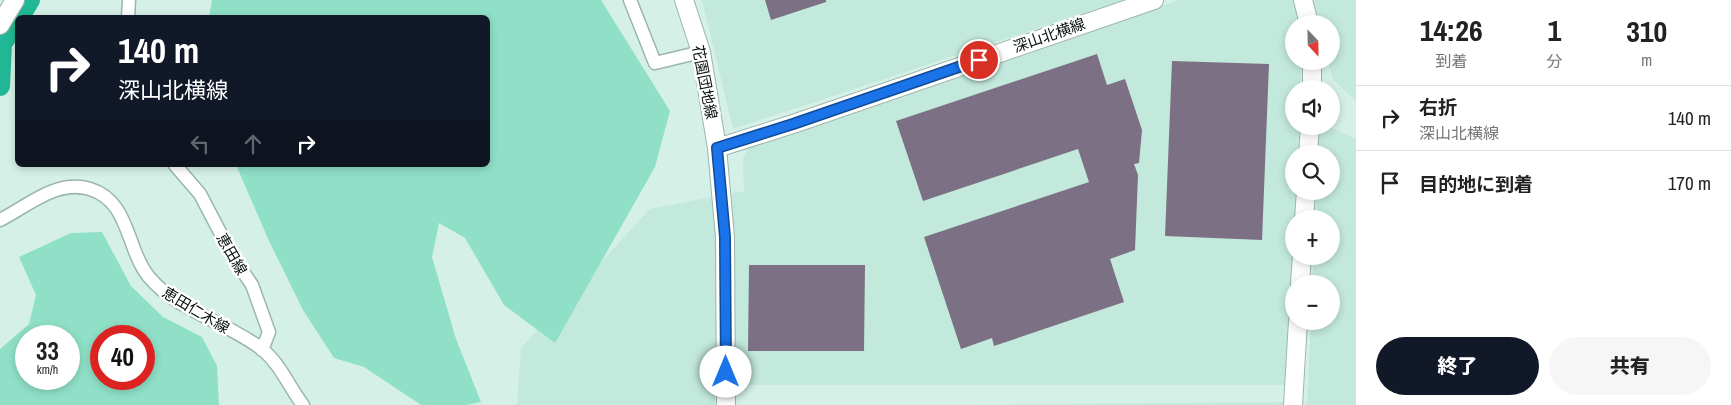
<!DOCTYPE html>
<html lang="ja">
<meta charset="utf-8">
<style>
:root{--surface:#fff;--page:#f6f6f6;--text:#222;--muted:#767676;--line:#e0e0e0;--accent:#111827}
body{margin:0;font-family:"Archivo Narrow","Noto Sans JP",sans-serif;background:var(--page);color:var(--text);height:100vh;display:flex;flex-direction:column;font-size:19px;white-space:nowrap}
*{box-sizing:border-box;margin:0}
p{font-size:16px;color:var(--muted)}
.icon{flex:none;width:28px;height:28px;fill:none;stroke:currentColor;stroke-width:2;stroke-linecap:round;stroke-linejoin:round}
.map{position:relative;flex:1;overflow:hidden}
.drawer{display:flex;flex-direction:column;background:var(--surface);width:375px}
.drawer>*{flex:none}
.guide{position:absolute;left:15px;top:15px;width:475px;height:152px;border-radius:8px;box-shadow:0 2px 8px #0003;background:#111827;color:#fff;overflow:hidden}
.needle{width:32px;rotate:158deg}
.controls{position:absolute;left:1285px;top:15px;display:grid;gap:10px}
.controls a{display:grid;place-items:center;width:55px;height:55px;border-radius:50%;background:var(--surface);box-shadow:0 2px 8px #0003;font-size:25px}
.speed{position:absolute;left:15px;top:325px;display:flex;gap:10px;font-size:25px;font-weight:700;text-align:center}
.speed>*{display:grid;place-content:center;width:65px;height:65px;border-radius:50%;background:var(--surface);box-shadow:0 2px 8px #0003;line-height:1}
.speed small{font-size:12px;font-weight:400}
.speed .limit{border:8px solid #d22;background:#fff;color:#111}
.pin{position:absolute;display:grid;place-items:center;width:42px;height:42px;color:#fff;margin:-21px;border:2px solid #fff;border-radius:50%;box-shadow:0 1px 5px #0007}
.me{position:absolute;width:55px;margin:-28px;rotate:0deg;stroke-linejoin:round;filter:drop-shadow(0 0 4px #0008)}
.turn{display:flex;align-items:center;gap:18px;height:105px;padding:0 20px;font-size:22px}
.turn .icon{width:65px;height:65px;stroke-width:2.5}
.turn b{display:block;font-size:35px;line-height:42px}
.lanes{display:flex;align-items:center;height:48px;padding:0 20px;background:#0003;justify-content:center;gap:25px;direction:ltr}
.lanes .off{opacity:.35}
.eta{display:flex;justify-content:space-evenly;align-items:center;height:85px;text-align:center}
.eta b{font-size:30px;font-weight:800;line-height:35px}
.button{display:flex;gap:10px;margin-top:auto;padding:10px 20px}
.button a{flex:1;height:58px;border-radius:30px;background:var(--accent);color:#fff;font-size:20px;font-weight:800;line-height:58px;text-align:center}
.button a+a{background:var(--page);color:var(--text)}
ul{padding:0;list-style:none}
li{display:flex;align-items:center;gap:15px;height:65px;padding:0 20px;border-top:1px solid var(--line)}
li div{flex:1}
li b{display:block;font-size:19px}
li em{font-style:normal}
main{display:flex;flex:1;min-height:0}
.map>svg:first-child{display:block}
</style>
<main>
<div class="map">
<svg width="1356" height="405" viewBox="0 0 1356 405">
<rect width="100%" height="100%" fill="#d5f1e7"/>
<path fill="#c3e9dc" d="M702,0h421l-390,129z
M1179,0h114l7,18v6h-6v37h8l-2,28h-6v37h5l-2,28h-3v37h2l-9,194h-571l-1,20h-198l4,-57 129,-139 94,-18 -1,-31 6,-15z
M1313,0h43v101l-23,-21 -5,-19h3v-37h-12z
M1319,126h7l30,13v266h-49l4,-84h20v-37h-19l2,-28h17v-37h-16l2,-28h14v-37h-13z
M1283,402v3h-315z"/>
<path fill="#8fe0c7" fill-rule="evenodd" d="M212,0h389l69,111 -15,56 -100,176 -51,-38 -39,-67 -26,-15 -7,34 24,82 25,63 -14,3h-46l-57,-38 -30,-9 -31,-48 -34,-69 -33,-76h252v-147l-279,-1z
M102,232l29,54 32,31 39,20 15,29 2,39h-219v-56l29,-25 7,-29 -17,-38 52,-24zM26,336h43v43h-43zM101,336h43v43h-43z"/>
<g fill="none" stroke-linecap="round" stroke-linejoin="round">
<path stroke="#22b895" stroke-width="20" d="M19,18l11,-18
M0,86l2,-42 16,-24"/>
</g>
<path fill="#7c7084" d="M765,0h61v2l-55,18z
M1097,54l10,31 18,-6 17,51 -3,33 -5,1 4,11 -3,75 -25,9 14,43 -130,44 -2,-8 -31,11 -37,-112 165,-55 -11,-33 -155,52 -27,-80z
M1172,61l97,3 -7,176 -97,-4z
M749,265h116l-1,86h-116z"/>
<g fill="none" stroke-linecap="round" stroke-linejoin="round">
<g stroke="#9bb6ac" stroke-width="15">
<path id="street" d="M630,0l25,63 46,-11
M128,18l1,-18
M175,165l25,29 33,63 19,28 17,47 -7,18
M0,220c28,-14 56,-41 90,-31 40,12 36,60 59,88 29,35 79,45 114,73 18,15 26,37 40,55"/>
</g>
<g stroke="#9bb6ac" stroke-width="20">
<path id="secondary" d="M684,0l17,52 16,96 8,89 1,168
M1303,0l6,24
M0,25l15,-25
M1312,89v-28
M717,148l76,-24 361,-124
M1308,154l2,-28
M1304,219l2,-28
M1300,284l2,-28
M1293,405l5,-84"/>
</g>
<use href="#street" stroke="#fff" stroke-width="12"/>
<use href="#secondary" stroke="#fff" stroke-width="18"/>
</g>
<g fill="none" stroke-linecap="round" stroke-linejoin="round">
<g stroke="#114b97" stroke-width="12">
<path id="route" d="M726,372l-1,-135 -8,-89 76,-24 186,-64"/>
</g>
<use href="#route" stroke="#1a73e8" stroke-width="9"/>
</g>
<g text-anchor="middle" dominant-baseline="central" stroke-width="5" stroke-linejoin="round" paint-order="stroke">
<g font-size="15" fill="#06100c" stroke="#fff">
<text transform="translate(1049 35) rotate(-19)">深山北横線</text>
<text transform="translate(705 82) rotate(79)">花園団地線</text>
<text transform="translate(232 254) rotate(60)">恵田線</text>
<text transform="translate(196 310) rotate(31)">恵田仁木線</text>
</g>
</g>
</svg>
<div class="controls">
<a><svg class="needle" viewBox="-14 -14 28 28"><path d="M0-13l5 13h-10z" fill="#e53935"/><path d="M0 13l5-13h-10z" fill="#767676"/></svg></a>
<a><svg class="icon" aria-label="sound" viewBox="0 0 24 24"><path d="M4 9h4l5-4v14l-5-4H4zM17 9q2 3 0 6"/></svg></a>
<a><svg class="icon" aria-label="search" viewBox="0 0 24 24"><circle cx="10" cy="10" r="6"/><path d="M15 15l6 6"/></svg></a>
<a>+</a>
<a>−</a>
</div>
<div class="speed"><div>33<small>km/h</small></div><div class="limit">40</div></div>
<div class="pin" style="left:979px;top:60px;background:#d93025"><svg class="icon" aria-label="arrive" viewBox="0 0 24 24"><path d="M6 21V4h12l-3 4 3 4H6"/></svg></div>
<svg class="me" style="left:726px;top:372px" viewBox="-20 -20 40 40"><circle r="19" fill="#fff"/><path d="M0-13L10 11 0 6-10 11z" fill="#1a73e8"/></svg>
<div class="guide">
<div class="turn"><svg class="icon" aria-label="right" viewBox="0 0 24 24"><path d="M7 20v-9h11M14 6l5 5-5 5"/></svg><div><b>140 m</b>深山北横線</div></div>
<div class="lanes"><svg class="icon off" aria-label="left" viewBox="0 0 24 24"><path d="M17 20v-9H6M10 6l-5 5 5 5"/></svg><svg class="icon off" aria-label="ahead" viewBox="0 0 24 24"><path d="M12 20V5M6 11l6-6 6 6"/></svg><svg class="icon" aria-label="right" viewBox="0 0 24 24"><path d="M7 20v-9h11M14 6l5 5-5 5"/></svg></div>
</div>
</div>
<section class="drawer">
<div class="eta">
<div><b>14:26</b><p>到着</p></div>
<div><b>1</b><p>分</p></div>
<div><b>310</b><p>m</p></div>
</div>
<ul>
<li><svg class="icon" aria-label="right" viewBox="0 0 24 24"><path d="M7 20v-9h11M14 6l5 5-5 5"/></svg><div><b>右折</b><p>深山北横線</p></div><em>140 m</em></li>
<li><svg class="icon" aria-label="arrive" viewBox="0 0 24 24"><path d="M6 21V4h12l-3 4 3 4H6"/></svg><div><b>目的地に到着</b></div><em>170 m</em></li>
</ul>
<div class="button"><a>終了</a><a>共有</a></div>
</section>
</main>
